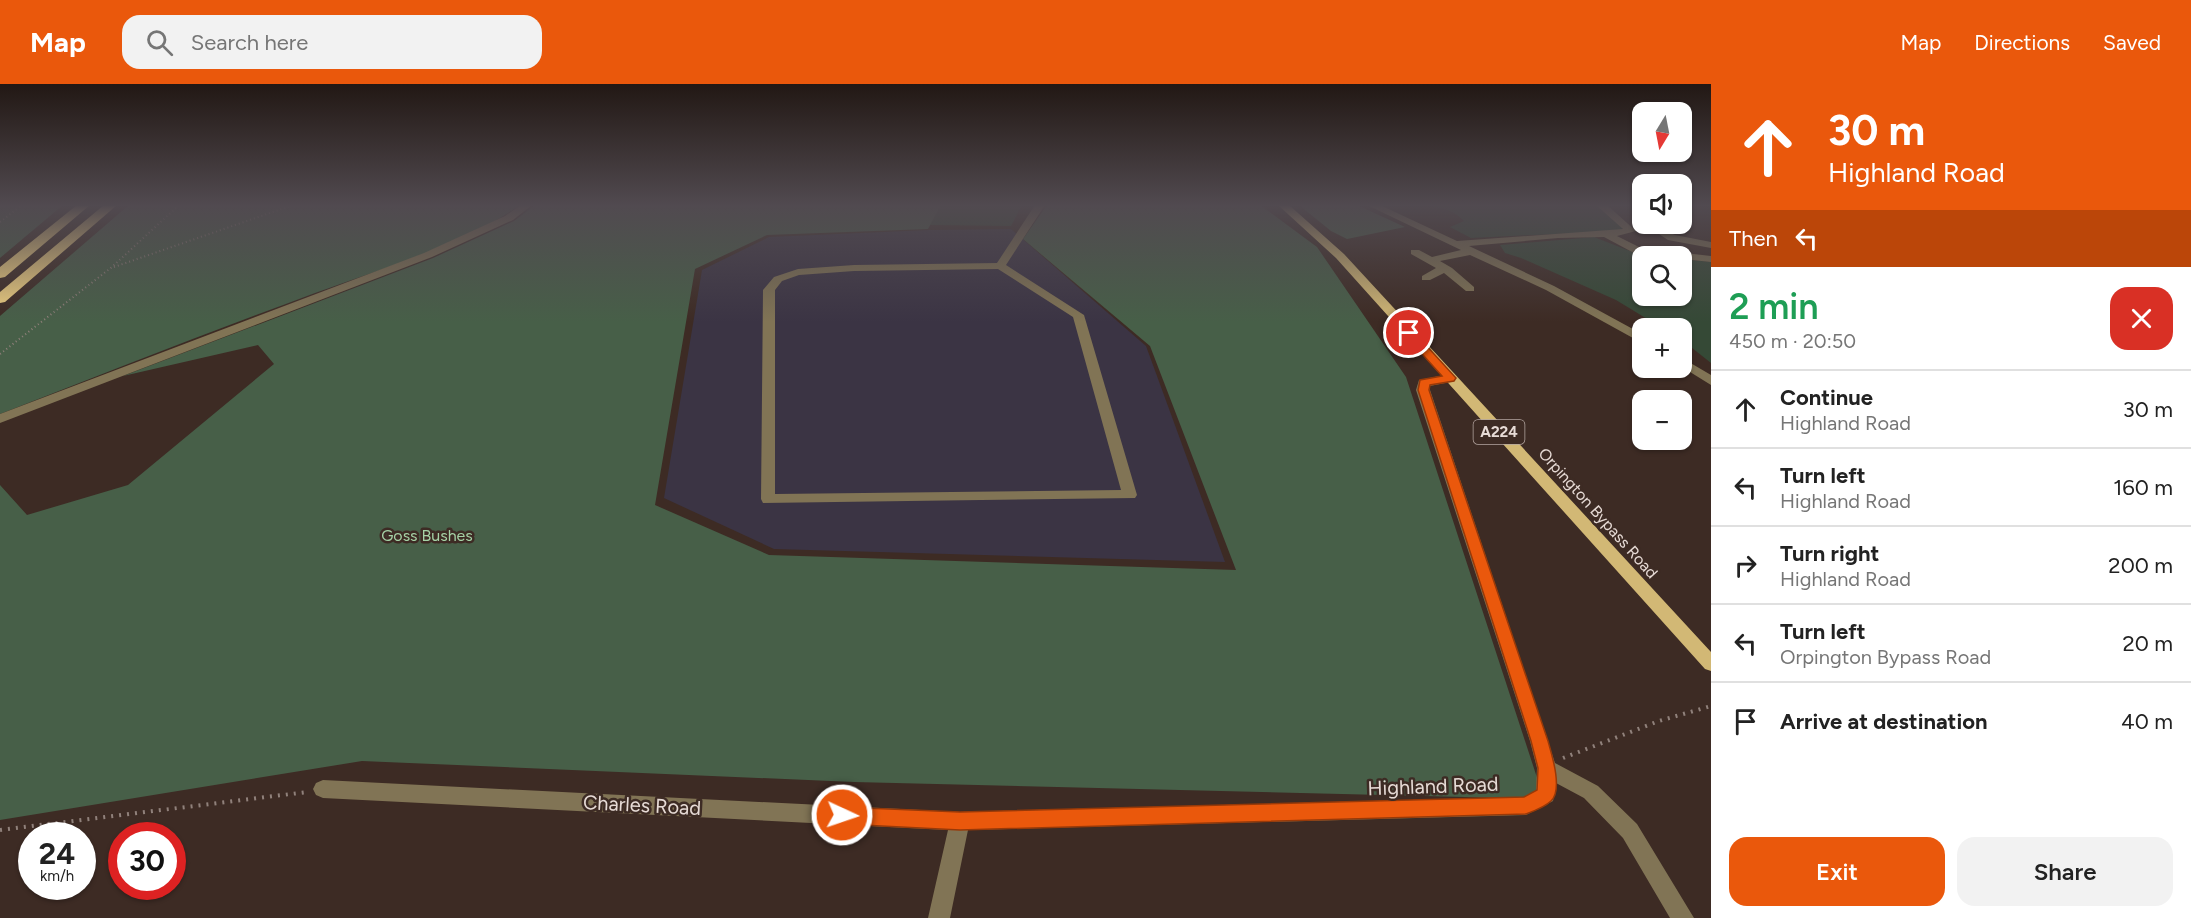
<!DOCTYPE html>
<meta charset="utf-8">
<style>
:root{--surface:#fff;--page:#f2f2f2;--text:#222;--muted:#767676;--line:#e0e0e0;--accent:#ea580c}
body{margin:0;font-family:Figtree,sans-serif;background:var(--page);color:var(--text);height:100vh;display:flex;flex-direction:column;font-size:22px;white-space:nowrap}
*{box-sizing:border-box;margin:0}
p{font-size:20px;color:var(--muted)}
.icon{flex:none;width:33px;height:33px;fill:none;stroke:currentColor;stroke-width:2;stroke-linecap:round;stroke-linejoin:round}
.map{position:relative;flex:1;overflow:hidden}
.drawer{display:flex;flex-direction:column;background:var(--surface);width:480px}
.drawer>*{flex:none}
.top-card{background:#ea580c;color:#fff;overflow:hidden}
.needle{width:39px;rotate:190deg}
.fabs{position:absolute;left:1632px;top:18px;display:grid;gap:12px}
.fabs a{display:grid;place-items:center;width:60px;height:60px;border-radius:12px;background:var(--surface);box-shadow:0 2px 4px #0004;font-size:30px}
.speed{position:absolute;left:18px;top:738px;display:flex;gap:12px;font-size:30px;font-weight:700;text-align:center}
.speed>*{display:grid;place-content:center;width:78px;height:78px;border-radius:50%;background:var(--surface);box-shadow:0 2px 4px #0004;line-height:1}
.speed small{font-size:15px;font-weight:400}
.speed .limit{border:9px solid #d22;background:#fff;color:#111}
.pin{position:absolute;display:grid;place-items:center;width:51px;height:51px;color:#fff;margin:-26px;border:3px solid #fff;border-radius:50%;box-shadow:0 2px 6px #0007}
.me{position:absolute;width:66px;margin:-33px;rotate:93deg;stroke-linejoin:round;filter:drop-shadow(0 0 4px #0008)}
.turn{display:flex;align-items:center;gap:21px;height:126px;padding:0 18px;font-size:27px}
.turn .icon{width:78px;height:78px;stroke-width:2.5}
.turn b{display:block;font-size:42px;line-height:51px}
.then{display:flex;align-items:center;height:57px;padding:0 18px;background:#0003;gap:12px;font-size:22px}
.round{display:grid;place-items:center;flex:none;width:63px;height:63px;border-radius:18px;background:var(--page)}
.head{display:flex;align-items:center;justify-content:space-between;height:102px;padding:0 18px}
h1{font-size:36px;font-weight:600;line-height:45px;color:#1e9e55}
.primary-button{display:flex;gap:12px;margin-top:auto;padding:12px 18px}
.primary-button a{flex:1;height:69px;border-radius:18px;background:var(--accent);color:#fff;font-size:24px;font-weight:600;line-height:69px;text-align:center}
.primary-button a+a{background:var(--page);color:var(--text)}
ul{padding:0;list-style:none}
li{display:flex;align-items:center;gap:18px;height:78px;padding:0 18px;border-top:2px solid var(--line)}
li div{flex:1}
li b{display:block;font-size:22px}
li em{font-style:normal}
header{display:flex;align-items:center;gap:36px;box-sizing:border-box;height:84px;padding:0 30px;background:var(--accent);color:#fff}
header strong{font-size:28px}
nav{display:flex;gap:33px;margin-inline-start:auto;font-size:21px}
.search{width:420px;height:54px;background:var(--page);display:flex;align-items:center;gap:15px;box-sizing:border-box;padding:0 21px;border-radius:18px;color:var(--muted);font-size:22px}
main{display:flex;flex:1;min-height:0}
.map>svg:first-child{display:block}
</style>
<header>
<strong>Map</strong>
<div class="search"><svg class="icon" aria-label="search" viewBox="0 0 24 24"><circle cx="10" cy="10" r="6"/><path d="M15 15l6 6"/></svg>Search here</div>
<nav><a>Map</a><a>Directions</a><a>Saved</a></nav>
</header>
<main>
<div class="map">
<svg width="1711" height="834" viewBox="0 0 1711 834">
<rect width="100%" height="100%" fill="#3d2b24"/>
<path fill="#3b3444" d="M1011,145l135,117 79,216 -451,-13 -110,-51 38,-228 67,-33 160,-7z"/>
<path fill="#354936" d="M941,121h81l-11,21 -81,-1z
M1411,121h186l26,22 -2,3 -5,1 -145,7 -21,-11 14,-6c-14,-15 -34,-15 -53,-16z
M1594,153l41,16 29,3h-22v40h40v-37l29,3v101l-29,-23v-12h-20l-46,-28 -95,-42 -16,-5 -5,-8z"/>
<path fill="#475f48" d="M0,121h63l-63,53z
M129,121h391c-57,40 -139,64 -205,88 -105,39 -210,80 -315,121v-98z
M535,121h406l-13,24 -161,6 -72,34 -40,236 114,50 467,15 -86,-224 -127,-107 24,-34h213l57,42 89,130 138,422 -690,-17 -492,-21 -362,59v-335l27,30 101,-30 146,-121 -16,-19 -135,31 310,-118 81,-37z
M1299,121h58l48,22 -58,12 -16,-8z"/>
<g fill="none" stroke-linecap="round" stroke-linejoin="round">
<path stroke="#90817b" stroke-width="2" stroke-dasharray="1 3" stroke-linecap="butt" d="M0,138l22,-17
M114,183l179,-62
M0,270l112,-87 67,-62"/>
<path stroke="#90817b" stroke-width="4" stroke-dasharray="2 6" stroke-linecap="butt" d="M1563,674l96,-37 52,-15
M0,746l307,-38"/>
<path fill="#817455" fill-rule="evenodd" d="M521,121h11l-19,15 -81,37 -432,166v-9l424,-161 81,-37z
M1035,121h10l-39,60 78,50 53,180 -2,3 -372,5 -2,-4 2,-209 11,-13 24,-8 56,-4 143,-2zM998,185l75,48 48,173 -346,4v-204l7,-9 17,-6 55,-4z
M1367,121h13l77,36 166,-12 -27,-24h11l29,26 -19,5 24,12 70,8v6l-29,-3v-3l-48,-3 -30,-16 -46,1 -89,8 85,40 88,48v9l-96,-53 -76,-35 -30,6 12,7 22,19v4h-8l-22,-18 -14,7h-8v-4l14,-8 -25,-14v-4h8l13,7 29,-7z
M1661,145l14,6 36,7v6l-43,-8 -12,-8z
M1682,274l29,17v10l-29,-18z
M1450,290l6,4 -1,3 -25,5v4l125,373 43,23 39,38 57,94h-24l-47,-80 -39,-40 -28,-15 -3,18 -27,14 -558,15 -18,88h-22l20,-88 -625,-32 -7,-3 -3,-6 3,-6 7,-3 637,32 564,-15 12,-7 1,-22 -7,-27 -114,-351 3,-10z"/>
<path fill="#d2b875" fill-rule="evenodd" d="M1278,121h11l55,49 367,398v19l-6,-2 -369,-411z"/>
<path fill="#f2d282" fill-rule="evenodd" d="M77,121h13l-85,72 -5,1v-11z
M104,121h13l-112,97 -5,1v-11z"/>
</g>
<linearGradient id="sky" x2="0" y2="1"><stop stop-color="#221814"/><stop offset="0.51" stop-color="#514a50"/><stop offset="1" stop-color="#514a50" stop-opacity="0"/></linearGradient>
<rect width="1711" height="238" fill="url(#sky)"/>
<path fill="#ea580c" stroke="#983908" stroke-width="1.5" d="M1409,246l4,1 43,47 -2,3 -24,4 -1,5 119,351c4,14 15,49 3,60 -6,6 -17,10 -25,13l-566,16 -118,-6 -6,-3 -3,-6 3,-6 6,-2 118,5 564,-15 13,-7 1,-22 -7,-27 -113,-351 2,-10 22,-4 -37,-41v-4z"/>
<g text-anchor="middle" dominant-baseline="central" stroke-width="5" stroke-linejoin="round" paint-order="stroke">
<rect fill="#3d2b24" stroke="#b4a6a1" stroke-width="1.5" x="1473.5" y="336" width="51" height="24" rx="4.5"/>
<g font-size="15" font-weight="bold" fill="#e7dbd6">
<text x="1499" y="348">A224</text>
</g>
<g font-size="16" fill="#e7dbd6" stroke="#3d2b24">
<text transform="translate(1598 429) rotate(48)">Orpington Bypass Road</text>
</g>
<g font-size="16" fill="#a5d2a6" stroke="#3d2b24">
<text x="427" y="451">Goss Bushes</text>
</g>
<g font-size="20" fill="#e7dbd6" stroke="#3d2b24">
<text transform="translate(1433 702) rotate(-2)">Highland Road</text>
<text transform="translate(642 721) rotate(3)">Charles Road</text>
</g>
</g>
</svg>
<div class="fabs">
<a><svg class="needle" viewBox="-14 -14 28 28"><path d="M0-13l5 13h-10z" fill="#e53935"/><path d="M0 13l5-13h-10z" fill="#767676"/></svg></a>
<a><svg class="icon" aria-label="sound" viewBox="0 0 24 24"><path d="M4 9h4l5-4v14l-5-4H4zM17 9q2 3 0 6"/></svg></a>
<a><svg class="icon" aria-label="search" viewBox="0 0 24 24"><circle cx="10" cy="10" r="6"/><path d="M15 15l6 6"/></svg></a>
<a>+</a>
<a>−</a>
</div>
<div class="speed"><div>24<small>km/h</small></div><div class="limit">30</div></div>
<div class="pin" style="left:1409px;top:249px;background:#d93025"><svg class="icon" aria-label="arrive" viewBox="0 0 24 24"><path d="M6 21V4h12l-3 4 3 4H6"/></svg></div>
<svg class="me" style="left:842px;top:731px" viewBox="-20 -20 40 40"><circle r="17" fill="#ea580c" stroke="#fff" stroke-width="3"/><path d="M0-11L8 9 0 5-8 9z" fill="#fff"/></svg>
</div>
<section class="drawer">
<div class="top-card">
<div class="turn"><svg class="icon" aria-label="ahead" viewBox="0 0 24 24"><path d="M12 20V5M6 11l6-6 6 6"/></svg><div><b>30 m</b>Highland Road</div></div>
<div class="then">Then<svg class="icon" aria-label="left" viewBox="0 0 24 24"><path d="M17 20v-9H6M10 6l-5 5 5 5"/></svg></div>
</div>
<div class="head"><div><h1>2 min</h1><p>450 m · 20:50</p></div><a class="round" style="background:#d93025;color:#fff"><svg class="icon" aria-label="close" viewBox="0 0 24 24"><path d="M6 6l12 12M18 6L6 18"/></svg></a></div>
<ul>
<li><svg class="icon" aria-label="ahead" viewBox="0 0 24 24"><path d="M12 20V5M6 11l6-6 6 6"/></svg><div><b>Continue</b><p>Highland Road</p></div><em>30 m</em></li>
<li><svg class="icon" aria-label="left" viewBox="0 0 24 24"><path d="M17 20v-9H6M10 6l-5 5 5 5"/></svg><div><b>Turn left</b><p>Highland Road</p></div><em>160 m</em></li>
<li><svg class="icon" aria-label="right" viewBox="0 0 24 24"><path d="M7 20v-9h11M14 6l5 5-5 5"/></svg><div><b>Turn right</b><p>Highland Road</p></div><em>200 m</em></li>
<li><svg class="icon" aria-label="left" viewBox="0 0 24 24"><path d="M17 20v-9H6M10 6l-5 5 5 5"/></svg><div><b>Turn left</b><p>Orpington Bypass Road</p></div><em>20 m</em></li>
<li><svg class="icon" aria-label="arrive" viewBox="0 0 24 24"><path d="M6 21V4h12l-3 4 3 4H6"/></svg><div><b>Arrive at destination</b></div><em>40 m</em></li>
</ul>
<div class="primary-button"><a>Exit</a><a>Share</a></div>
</section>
</main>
